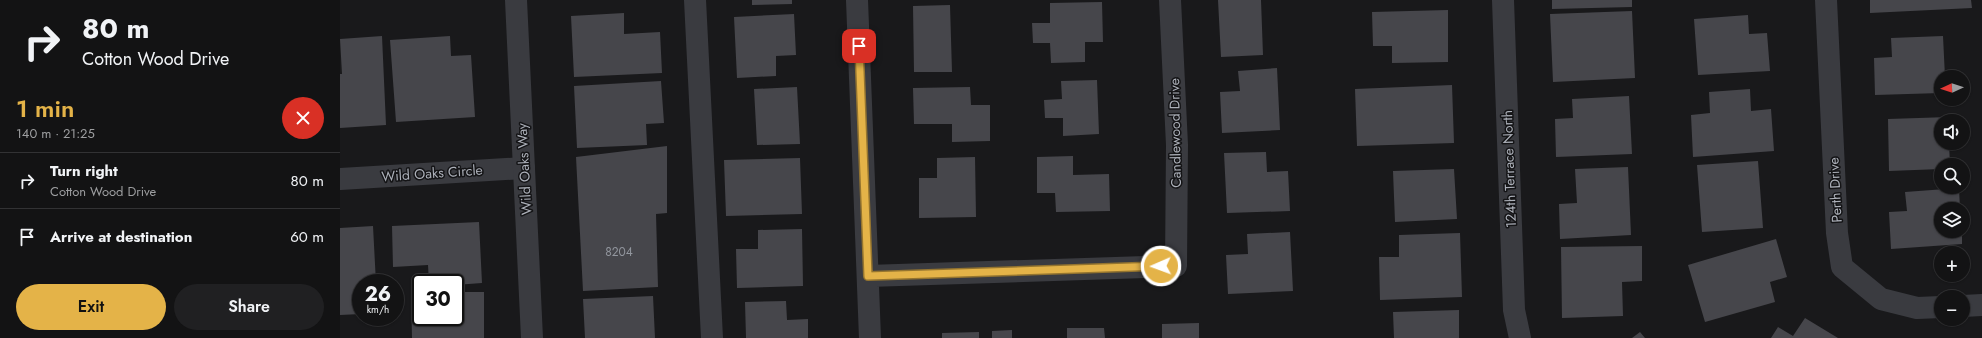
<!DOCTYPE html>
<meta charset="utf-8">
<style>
:root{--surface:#131314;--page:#202022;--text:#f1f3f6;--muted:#9d9ea0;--line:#323234;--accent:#e4b348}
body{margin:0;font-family:Jost,sans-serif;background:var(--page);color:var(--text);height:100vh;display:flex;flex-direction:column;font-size:15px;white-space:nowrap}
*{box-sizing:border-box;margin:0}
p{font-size:13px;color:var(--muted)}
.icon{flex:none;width:22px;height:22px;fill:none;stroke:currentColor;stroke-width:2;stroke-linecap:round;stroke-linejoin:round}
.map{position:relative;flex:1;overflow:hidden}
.details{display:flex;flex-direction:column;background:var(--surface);width:340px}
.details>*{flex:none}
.guide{background:#131314;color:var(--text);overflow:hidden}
.needle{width:26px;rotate:267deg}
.tools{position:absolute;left:1594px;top:70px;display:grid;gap:8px}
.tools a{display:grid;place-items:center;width:36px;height:36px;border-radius:50%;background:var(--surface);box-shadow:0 1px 3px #0004,0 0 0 1px var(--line);font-size:20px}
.speed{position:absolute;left:12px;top:274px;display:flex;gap:8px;font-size:20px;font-weight:700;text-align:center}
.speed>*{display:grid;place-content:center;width:52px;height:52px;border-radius:50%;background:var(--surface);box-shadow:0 1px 3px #0004,0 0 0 1px var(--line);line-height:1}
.speed small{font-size:10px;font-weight:400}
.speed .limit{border:2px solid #111;border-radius:6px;background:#fff;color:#111}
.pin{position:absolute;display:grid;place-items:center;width:34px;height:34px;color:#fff;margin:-17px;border-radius:8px;box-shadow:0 2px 6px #0006}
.me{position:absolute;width:44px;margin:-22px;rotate:268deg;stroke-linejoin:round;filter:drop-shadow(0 0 3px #0008)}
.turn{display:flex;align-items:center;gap:14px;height:84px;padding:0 16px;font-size:18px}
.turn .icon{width:52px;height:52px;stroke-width:2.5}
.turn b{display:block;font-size:28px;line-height:34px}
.round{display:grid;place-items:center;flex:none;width:42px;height:42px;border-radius:21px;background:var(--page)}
.summary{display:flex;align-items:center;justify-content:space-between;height:68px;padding:0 16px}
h1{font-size:24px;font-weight:600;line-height:30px;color:var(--accent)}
.button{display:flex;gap:8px;margin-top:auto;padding:8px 16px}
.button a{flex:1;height:46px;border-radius:24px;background:var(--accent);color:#111;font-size:16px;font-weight:600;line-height:46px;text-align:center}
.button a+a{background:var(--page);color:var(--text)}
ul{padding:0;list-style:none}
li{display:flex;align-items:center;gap:12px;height:56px;padding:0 16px;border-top:1px solid var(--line)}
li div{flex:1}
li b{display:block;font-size:15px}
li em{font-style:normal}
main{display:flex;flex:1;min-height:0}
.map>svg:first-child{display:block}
</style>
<main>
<section class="details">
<div class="guide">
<div class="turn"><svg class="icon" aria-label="right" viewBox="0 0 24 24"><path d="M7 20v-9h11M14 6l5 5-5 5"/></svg><div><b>80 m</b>Cotton Wood Drive</div></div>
</div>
<div class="summary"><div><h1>1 min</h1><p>140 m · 21:25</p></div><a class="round" style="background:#d93025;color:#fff"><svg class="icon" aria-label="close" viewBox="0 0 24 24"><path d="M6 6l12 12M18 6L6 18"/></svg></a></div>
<ul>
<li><svg class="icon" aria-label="right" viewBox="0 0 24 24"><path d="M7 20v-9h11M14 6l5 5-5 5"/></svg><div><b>Turn right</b><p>Cotton Wood Drive</p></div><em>80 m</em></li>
<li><svg class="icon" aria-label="arrive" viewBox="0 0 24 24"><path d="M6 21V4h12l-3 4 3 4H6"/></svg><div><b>Arrive at destination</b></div><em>60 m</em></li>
</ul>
<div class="button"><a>Exit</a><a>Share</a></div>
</section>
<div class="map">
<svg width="1642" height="338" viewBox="0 0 1642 338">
<rect width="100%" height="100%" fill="#19191b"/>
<path fill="#46464b" d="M412,0h40v4l-40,1z
M878,0h43l2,55 -42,2z
M1212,0h80v7l-80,2z
M1530,0h101l1,8 -102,5z
M762,2l1,40h-18v20l-34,1 -1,-20h-17l-1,-20h18v-20z
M610,5l2,67h-38l-1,-66z
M1108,10v52l-56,1v-17h-19l-1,-34z
M1292,11l3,67 -82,4 -3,-68z
M284,13v21l36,-2 2,41 -88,4 -3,-61z
M454,14l2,41 -20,1v20l-39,2 -3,-61z
M1408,15l1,19 18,-1 3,38 -72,4 -4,-56z
M42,36l4,89 -46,3v-54h2l-2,-35z
M110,36l1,20 20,-1 4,62 -79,5 -6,-82z
M1603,36l2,41h-4v16l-66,2 -1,-37 18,-1 -1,-19z
M937,68l3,62 -58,3 -2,-41 20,-1 -2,-20z
M757,80l2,54 -36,2v-18h-18l-1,-18 18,-1 -1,-18z
M321,81l3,42 -18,1 1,21 -70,3 -3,-62z
M1112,85l2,58 -97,3 -2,-57z
M457,87l3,57 -43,1 -3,-56z
M630,87l1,18h19v36l-38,1v-18h-38l-1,-36z
M1410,89l1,22 20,-2 3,42 -81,6 -2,-42 19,-2 -1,-21z
M1289,96l3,58 -76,3 -1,-38 18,-1 -1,-19z
M1609,117v4h-8v22h8l1,22h-9v4l-52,2 -1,-52z
M327,146v67l-11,1 2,73 -75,4 -7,-134z
M926,152l1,20 21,-1 2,40 -63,2 -3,-60z
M733,156v19l36,-1 1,37 -54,1 -1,-19h-18v-36z
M635,157l1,60 -57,1v-40h18v-20z
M460,158l2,56 -76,2 -2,-56z
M1418,161l5,67 -61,4 -5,-67z
M1288,167l3,68 -71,4 -1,-35 18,-1 -2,-34z
M1114,169l3,50 -62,3 -2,-51z
M1619,188l1,21h-19v22h21v13l-71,5 -2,-37 18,-1 -2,-19z
M139,222l3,61 -27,2v-2h-26l-1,-18 -35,2 -1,-41z
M33,226l3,57h-15v31l-21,1v-87z
M462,229l1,57 -66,2 -1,-39h22v-19z
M950,232l3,59 -65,3 -2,-39 22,-1 -1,-20z
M1120,233l2,64 -82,3 -1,-43h20v-22z
M1436,239l11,38 -17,5 5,20 -70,20 -17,-57z
M1302,246v35l-20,1 1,34 -61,2 -1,-71z
M115,292h29v46h-72l-1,-45h10v24h34z
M313,296l2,42h-70l-2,-39z
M446,301l1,19 21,-1v19h-62l-1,-36z
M1119,310v28h-65l-1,-26z
M1465,318l33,20h-67l7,-11 15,9z
M859,323v15h-37v-14z
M727,328h37l1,10h-38z
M672,330v8h-20v-7z
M639,332v6h-37v-5z
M1300,332l5,6h-13z"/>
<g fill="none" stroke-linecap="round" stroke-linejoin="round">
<path stroke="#3a3b40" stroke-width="22" d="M355,0l17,338
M517,0l13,338
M1163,0l11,310 6,28
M1486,0l11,233 5,34 39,32 36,9 24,-1
M0,179l184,-11
M528,276l308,-10 1,-121 -7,-145
M1623,306l19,-1"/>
<path stroke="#3a3b40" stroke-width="22" d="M176,0l16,338"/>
</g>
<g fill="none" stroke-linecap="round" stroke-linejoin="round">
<g stroke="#94742f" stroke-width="10">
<path id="route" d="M519,46l9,230 293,-10"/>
</g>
<use href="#route" stroke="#e4b348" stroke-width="7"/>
</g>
<g text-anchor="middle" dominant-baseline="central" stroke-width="3" stroke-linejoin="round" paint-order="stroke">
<g font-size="12" fill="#92969e">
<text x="279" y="252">8204</text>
</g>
<g font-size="14" fill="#acb0b9" stroke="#141416">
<text transform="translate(835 133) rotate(-91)">Candlewood Drive</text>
<text transform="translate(184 169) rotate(-93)">Wild Oaks Way</text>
<text transform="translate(1169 169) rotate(-92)">124th Terrace North</text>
<text transform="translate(92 173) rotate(-4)">Wild Oaks Circle</text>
<text transform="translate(1495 190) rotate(-93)">Perth Drive</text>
</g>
</g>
</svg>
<div class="tools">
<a><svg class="needle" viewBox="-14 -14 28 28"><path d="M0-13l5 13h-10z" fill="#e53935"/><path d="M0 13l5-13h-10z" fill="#9d9ea0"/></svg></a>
<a><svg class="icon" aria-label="sound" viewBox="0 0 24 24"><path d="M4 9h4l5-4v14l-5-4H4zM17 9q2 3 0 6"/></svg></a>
<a><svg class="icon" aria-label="search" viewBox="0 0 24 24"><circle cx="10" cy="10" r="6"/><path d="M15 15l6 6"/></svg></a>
<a><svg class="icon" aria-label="layers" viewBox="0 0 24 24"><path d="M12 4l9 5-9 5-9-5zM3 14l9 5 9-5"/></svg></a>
<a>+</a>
<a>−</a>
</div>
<div class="speed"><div>26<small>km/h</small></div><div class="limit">30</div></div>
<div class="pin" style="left:519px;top:46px;background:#d93025"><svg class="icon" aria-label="arrive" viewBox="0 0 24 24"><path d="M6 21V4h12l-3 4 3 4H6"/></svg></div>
<svg class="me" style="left:821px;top:266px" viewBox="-20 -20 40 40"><circle r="17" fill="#e4b348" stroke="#fff" stroke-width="3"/><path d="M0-11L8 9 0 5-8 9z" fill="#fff"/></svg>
</div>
</main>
